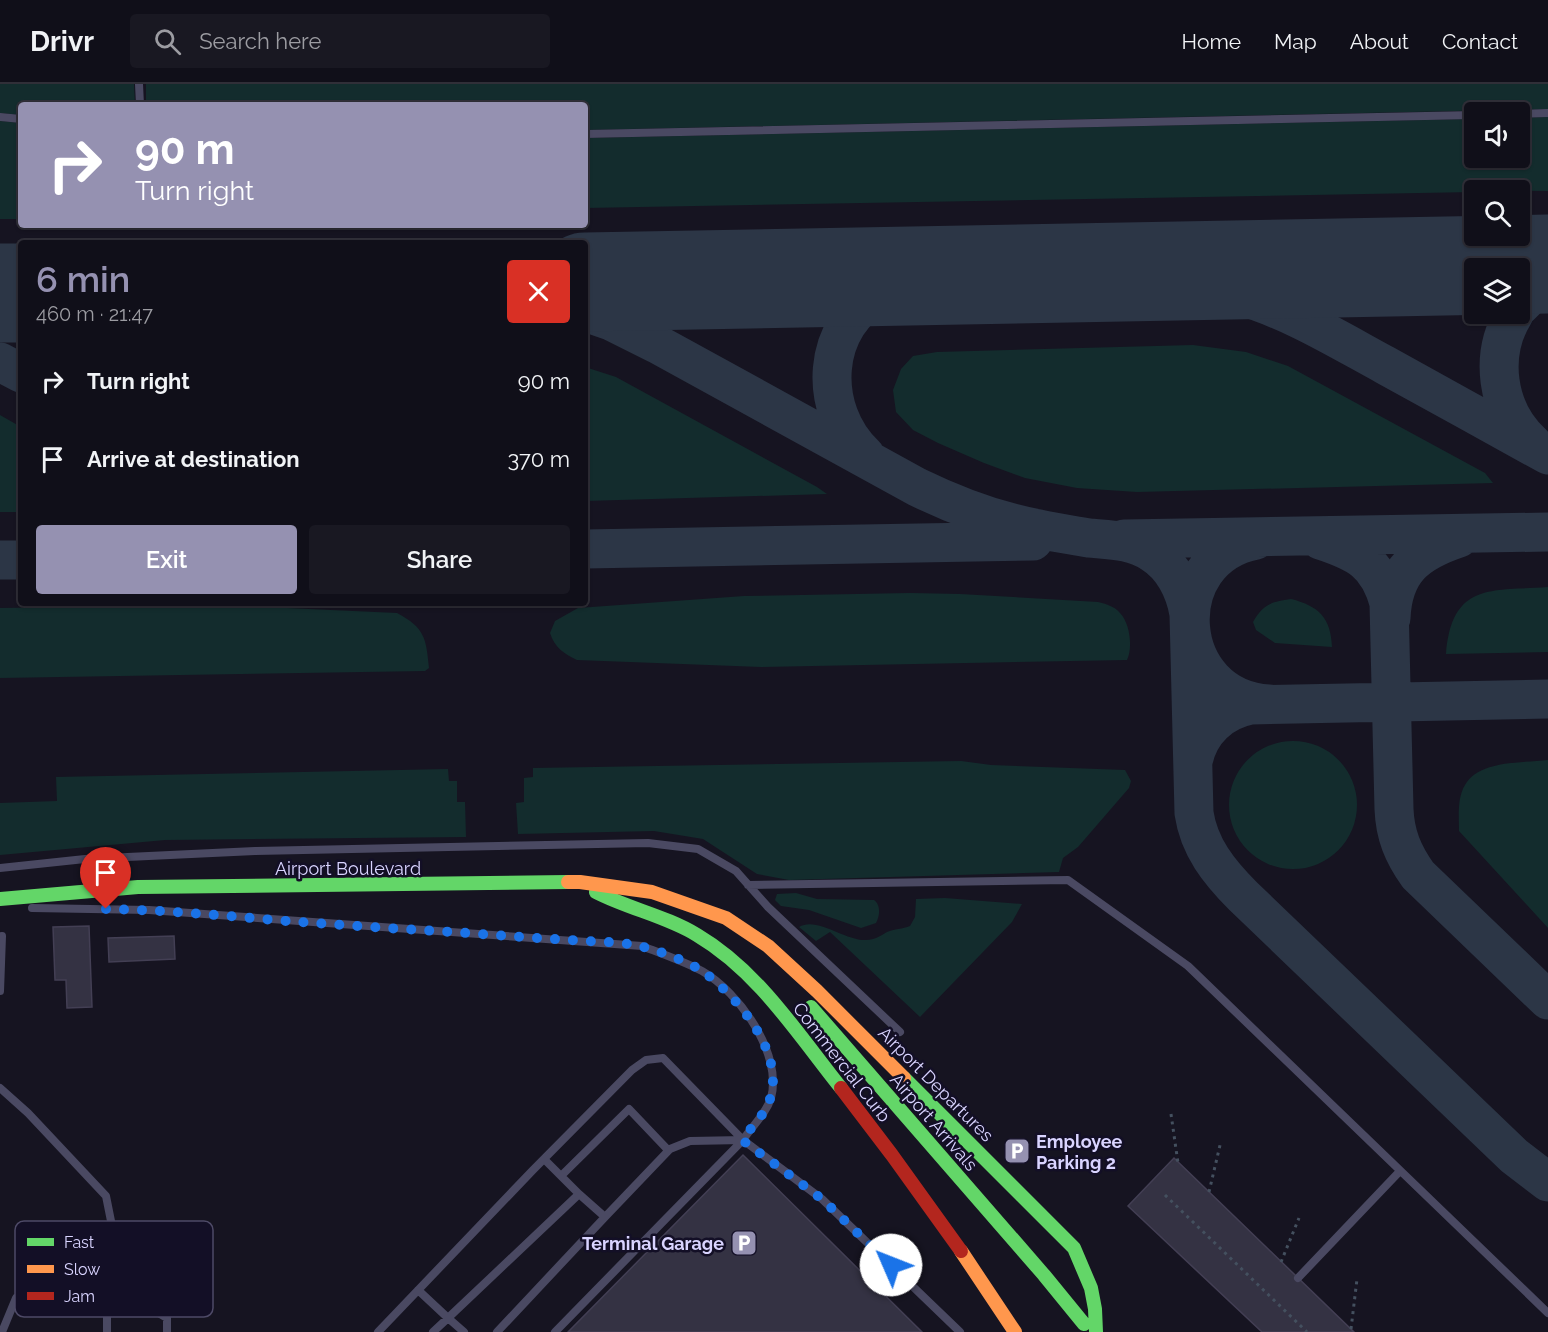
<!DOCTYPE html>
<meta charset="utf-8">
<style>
:root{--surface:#100f19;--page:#191822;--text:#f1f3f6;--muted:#9c9ca2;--line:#302f38;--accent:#9591b1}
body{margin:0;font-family:Raleway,sans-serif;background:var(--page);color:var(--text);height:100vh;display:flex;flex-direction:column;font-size:22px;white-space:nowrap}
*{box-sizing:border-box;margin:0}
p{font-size:20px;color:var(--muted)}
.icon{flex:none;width:33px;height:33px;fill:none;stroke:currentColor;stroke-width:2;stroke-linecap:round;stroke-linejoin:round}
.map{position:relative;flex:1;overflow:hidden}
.drawer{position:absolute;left:18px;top:156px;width:570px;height:366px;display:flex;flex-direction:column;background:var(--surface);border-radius:6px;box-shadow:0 2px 4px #0004,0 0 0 2px var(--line)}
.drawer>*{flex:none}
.guide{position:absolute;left:18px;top:18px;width:570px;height:126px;border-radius:6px;box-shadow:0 2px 4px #0004,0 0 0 2px var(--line);background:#9591b1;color:#fff;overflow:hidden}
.fabs{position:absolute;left:1464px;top:18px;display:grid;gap:12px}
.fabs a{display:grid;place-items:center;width:66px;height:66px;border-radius:6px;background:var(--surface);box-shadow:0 2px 4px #0004,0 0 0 2px var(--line);font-size:30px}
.pin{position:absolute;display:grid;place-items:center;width:51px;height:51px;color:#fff;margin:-62px -26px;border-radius:50% 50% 50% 0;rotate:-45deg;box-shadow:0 0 6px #0007}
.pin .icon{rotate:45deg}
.me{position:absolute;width:66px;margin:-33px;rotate:314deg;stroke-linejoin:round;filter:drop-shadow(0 0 4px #0008)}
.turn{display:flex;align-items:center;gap:21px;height:126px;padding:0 18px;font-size:27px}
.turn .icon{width:78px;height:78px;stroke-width:2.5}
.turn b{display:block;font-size:42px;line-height:51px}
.round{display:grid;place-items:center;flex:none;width:63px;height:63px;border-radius:6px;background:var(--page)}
.summary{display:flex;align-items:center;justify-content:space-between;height:102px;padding:0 18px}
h1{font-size:36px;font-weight:600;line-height:45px;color:var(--accent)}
.action{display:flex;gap:12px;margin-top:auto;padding:12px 18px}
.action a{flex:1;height:69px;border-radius:6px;background:var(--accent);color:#fff;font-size:24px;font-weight:600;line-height:69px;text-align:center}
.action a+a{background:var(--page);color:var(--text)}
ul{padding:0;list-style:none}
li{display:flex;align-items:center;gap:18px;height:78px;padding:0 18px}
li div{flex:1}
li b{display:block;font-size:22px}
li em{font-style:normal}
header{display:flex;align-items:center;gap:36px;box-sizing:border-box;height:84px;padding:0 30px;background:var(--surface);border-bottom:2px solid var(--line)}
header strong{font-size:28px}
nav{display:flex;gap:33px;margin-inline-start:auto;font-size:21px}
.search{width:420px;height:54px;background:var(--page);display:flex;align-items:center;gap:15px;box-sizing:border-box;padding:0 21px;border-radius:6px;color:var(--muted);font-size:22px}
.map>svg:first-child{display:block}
</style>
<header>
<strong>Drivr</strong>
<div class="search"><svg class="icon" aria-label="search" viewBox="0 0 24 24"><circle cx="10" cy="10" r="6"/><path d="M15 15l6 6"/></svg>Search here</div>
<nav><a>Home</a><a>Map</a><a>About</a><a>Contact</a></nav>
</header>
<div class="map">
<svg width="1548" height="1248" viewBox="0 0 1548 1248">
<rect width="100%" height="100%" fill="#161421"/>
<path fill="#132c2d" d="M0,0h134l1,21h-114v10l-21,-2z
M146,0h1402v25l-963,21v-25h-439z
M1548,33v74l-74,-1v2l-889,16v-70l889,-19v39h46v-40z
M0,37l21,2v96h-21z
M1193,261l53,7 42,14 197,107 8,10 -356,9 -60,-4 -52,-10 -41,-15 -46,-20 -25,-13 -17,-18 -3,-22 8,-21 12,-13 24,-4z
M585,283l31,10 201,110 10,7 -242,7z
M0,331l21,12v85h-21z
M1548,503v65l-102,2c6,-72 45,-63 102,-67z
M910,509l50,1 138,8c8,2 16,4 22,11 10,10 13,35 7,47l-366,7 -184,-7c-14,-7 -22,-12 -27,-27l5,-12 23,-13 166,-12z
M1291,515c28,7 40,19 41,48l-57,-4 -19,-13 -3,-8c10,-18 18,-20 38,-23z
M224,521l173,8c28,15 29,25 32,55l-4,3 -425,7v-70z
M1229 721a64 64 0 1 1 128 0a64 64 0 1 1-128 0Z
M1548,676v168l-89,-97c0,-14 -2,-33 6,-46 14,-25 58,-22 83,-25z
M961,677l30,4 134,5 6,11 -2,7 -51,59 -15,11 -4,14 -270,8 -32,-6 -54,-35 -49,-8 -136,3 -2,-31 8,-1v-24l9,-1v-9z
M448,685l1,12h8v21h8l1,35 -301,3 -165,15v-52l57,-2 -1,-24z
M796,809l21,6 57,1c7,5 6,16 2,23l-15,5 -52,-18 -28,-4 -6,-6 2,-6z
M945,814l77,6 -10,18 -92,95 -90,-85 -14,9 -17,-14c18,-11 46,14 67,13 9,0 14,-4 21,-8 7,-3 16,-3 23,-6l5,-9 1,-18z"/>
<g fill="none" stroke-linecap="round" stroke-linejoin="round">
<path stroke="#2c3646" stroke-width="39" d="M1043,190c66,3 130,4 194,21 53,15 100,44 148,70 54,30 109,60 163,90
M1520,222l17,-17 11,-8
M0,225l21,-1
M585,228l26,9 46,23 260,143c39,19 79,34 122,42 17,4 34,6 50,9 22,2 44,2 63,15 21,13 33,37 37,61l5,199c5,34 25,59 49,83l271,260 34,26
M1514,230c-25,41 -18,96 18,129
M0,278l21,11
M865,371c-48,-45 -45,-131 18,-163 29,-14 62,-14 94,-17
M1124,455l424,-7
M1256,456c-95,18 -84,159 13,164
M1320,456c37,12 58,22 69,63l5,206c1,26 9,45 24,66l130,125
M585,465l448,-8
M0,476h21
M1391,534c2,-48 26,-66 68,-80
M1193,678c6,-31 28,-51 58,-57l297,-6"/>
<path stroke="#2c3646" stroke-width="99" d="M585,198l963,-18
M0,209h21"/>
</g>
<path fill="#343243" stroke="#433f54" stroke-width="1.5" d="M89,842l3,81 -25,1 -1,-28h-11l-2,-53z
M174,852l1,23 -66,3 -1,-24z
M743,1071l179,177h-354z
M1174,1074l180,174h-92l-134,-126z"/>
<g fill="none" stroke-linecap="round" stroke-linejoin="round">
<path stroke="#44505f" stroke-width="3" stroke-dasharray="3 4.5" stroke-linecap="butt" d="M1171,1030l7,49
M1209,1108l12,-51
M1165,1111l142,137
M1281,1178l18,-44
M1351,1245l6,-50"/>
<path stroke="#4a4962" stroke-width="8" d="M139,0l1,21
M1520,30l28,-1
M0,33l21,2
M585,50l889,-19
M0,784l85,-9 170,-8 393,-8 50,6 38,22 32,36 132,125
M748,801l320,-5 120,86 360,347
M32,824l117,2 493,36c20,8 41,15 60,25 37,21 81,83 69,127 -5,16 -19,28 -28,42l-188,192
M0,907l2,-55
M0,1004l28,25 78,83 5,25 -4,26v85
M544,1075l35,35
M562,1091l67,-66 39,41
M1298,1194l102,-107
M108,1199l59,35v14
M418,1206l30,28 131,-124 26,23 65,-68 20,-8 53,-1
M2,1248l14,-34
M378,1248l155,-162 99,-100 14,-10 17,-2 80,82 79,59 138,133
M433,1248l15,-14 16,14
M497,1248l108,-115"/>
<path stroke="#63d668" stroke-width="14" d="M596,808c33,17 70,24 101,43 61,36 100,98 144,153
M0,815l138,-12 430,-5
M811,923l233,268 40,49
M904,994l170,170 17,40 4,21 1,23"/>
<path stroke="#ff974d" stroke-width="14" d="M568,798h12l72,10 74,26 42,28 49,45 87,87
M961,1167l54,81"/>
<path stroke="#b3261e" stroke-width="14" d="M841,1004l51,67 69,96"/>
</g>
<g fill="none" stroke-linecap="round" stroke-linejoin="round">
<path stroke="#1a73e8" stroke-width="10" stroke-dasharray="0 18" d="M106,825c60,1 120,7 181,12 55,4 111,8 167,11 39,3 78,6 117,8 23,2 50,1 72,7 18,4 48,16 62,26 34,26 80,80 65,126 -5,16 -18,27 -28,41l80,59 69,66"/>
</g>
<defs>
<g id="parking-square" transform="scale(1.35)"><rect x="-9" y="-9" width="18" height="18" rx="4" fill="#9591b1" stroke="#130f26"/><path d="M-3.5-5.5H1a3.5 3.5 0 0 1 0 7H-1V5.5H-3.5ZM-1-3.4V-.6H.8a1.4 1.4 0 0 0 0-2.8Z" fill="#fff"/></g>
</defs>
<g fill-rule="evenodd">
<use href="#parking-square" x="1017" y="1067"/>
<use href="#parking-square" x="744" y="1159"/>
</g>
<g text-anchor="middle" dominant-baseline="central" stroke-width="5" stroke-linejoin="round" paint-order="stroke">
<g font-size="18" fill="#d9d4ff" stroke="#130f26">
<text x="348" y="784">Airport Boulevard</text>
<text transform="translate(842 978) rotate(52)">Commercial Curb</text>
<text transform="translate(936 1000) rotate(45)">Airport Departures</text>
<text transform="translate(934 1038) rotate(49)">Airport Arrivals</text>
</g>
<g font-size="18" font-weight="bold" fill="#d9d4ff" stroke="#130f26" text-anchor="start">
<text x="1036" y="1057">Employee<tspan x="1036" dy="21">Parking 2</tspan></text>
<text x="724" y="1159" text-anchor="end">Terminal Garage</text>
</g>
</g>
<rect x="15" y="1137" width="198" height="96" rx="9" fill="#130f26" stroke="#4e4a67" stroke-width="1.5"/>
<rect x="27" y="1154" width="27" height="8" fill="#63d668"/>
<rect x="27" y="1181" width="27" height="8" fill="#ff974d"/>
<rect x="27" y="1208" width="27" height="8" fill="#b3261e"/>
<g font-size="16" fill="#d9d4ff">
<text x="64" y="1164">Fast</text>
<text x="64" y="1191">Slow</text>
<text x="64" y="1218">Jam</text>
</g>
</svg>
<div class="fabs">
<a><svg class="icon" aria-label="sound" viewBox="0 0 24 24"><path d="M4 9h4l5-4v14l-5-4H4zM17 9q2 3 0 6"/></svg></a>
<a><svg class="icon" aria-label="search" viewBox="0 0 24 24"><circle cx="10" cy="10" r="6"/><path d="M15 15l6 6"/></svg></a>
<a><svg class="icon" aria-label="layers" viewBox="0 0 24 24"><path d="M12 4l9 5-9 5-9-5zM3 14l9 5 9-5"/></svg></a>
</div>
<div class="pin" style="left:106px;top:825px;background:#d93025"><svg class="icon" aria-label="arrive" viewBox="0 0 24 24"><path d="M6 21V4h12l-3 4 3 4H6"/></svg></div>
<svg class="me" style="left:891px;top:1181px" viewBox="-20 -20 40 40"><circle r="19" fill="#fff"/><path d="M0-13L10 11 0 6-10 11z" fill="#1a73e8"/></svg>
<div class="guide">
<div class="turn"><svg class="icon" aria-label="right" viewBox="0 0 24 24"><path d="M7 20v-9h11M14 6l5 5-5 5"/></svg><div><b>90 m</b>Turn right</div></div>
</div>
<section class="drawer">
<div class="summary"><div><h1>6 min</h1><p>460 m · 21:47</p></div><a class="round" style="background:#d93025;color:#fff"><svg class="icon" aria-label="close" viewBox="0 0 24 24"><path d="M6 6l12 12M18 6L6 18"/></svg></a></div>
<ul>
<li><svg class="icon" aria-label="right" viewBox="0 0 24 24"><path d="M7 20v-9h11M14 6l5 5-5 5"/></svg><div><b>Turn right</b></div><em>90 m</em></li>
<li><svg class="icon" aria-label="arrive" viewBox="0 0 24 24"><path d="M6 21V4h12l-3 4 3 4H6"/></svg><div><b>Arrive at destination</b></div><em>370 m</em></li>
</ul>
<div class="action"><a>Exit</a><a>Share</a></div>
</section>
</div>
